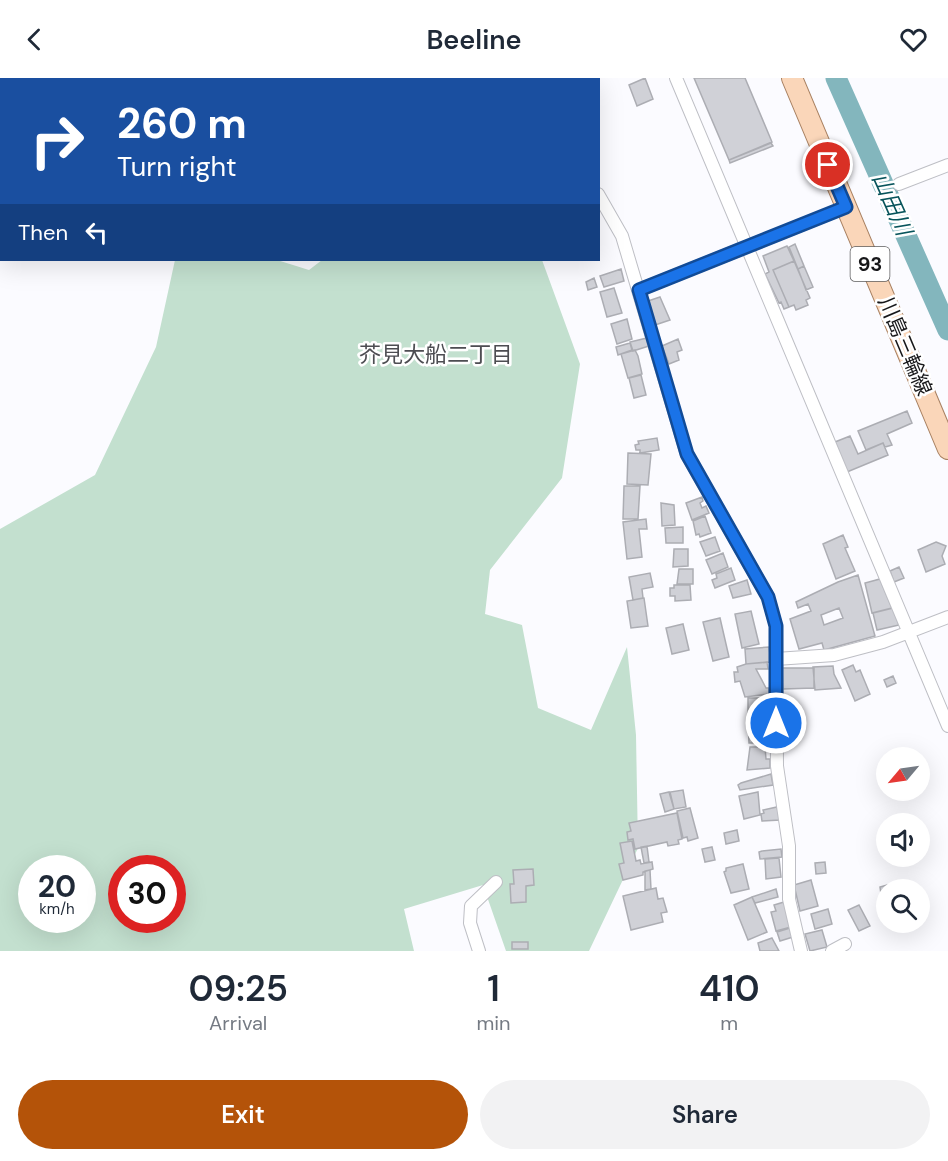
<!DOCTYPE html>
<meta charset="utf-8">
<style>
:root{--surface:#fff;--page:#f2f2f3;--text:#1f2937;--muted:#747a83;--accent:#b45309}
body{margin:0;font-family:"DM Sans","Noto Sans JP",sans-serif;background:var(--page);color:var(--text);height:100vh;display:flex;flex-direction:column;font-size:22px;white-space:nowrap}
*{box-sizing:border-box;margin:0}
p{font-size:20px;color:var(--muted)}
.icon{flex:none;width:33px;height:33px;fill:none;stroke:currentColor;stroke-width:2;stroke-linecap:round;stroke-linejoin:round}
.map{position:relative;height:873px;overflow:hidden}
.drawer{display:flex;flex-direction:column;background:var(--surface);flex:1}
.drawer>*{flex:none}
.guide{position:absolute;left:0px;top:0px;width:600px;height:183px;box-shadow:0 6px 24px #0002;background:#1a4fa0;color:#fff;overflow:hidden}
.needle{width:39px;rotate:241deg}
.tools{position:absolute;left:876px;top:669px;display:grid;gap:12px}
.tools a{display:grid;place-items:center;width:54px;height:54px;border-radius:50%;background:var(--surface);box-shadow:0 6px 24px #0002;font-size:30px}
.speed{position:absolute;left:18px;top:777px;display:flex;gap:12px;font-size:30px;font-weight:700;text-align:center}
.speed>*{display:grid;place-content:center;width:78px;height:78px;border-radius:50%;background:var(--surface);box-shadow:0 6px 24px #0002;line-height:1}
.speed small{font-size:15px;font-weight:400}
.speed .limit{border:9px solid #d22;background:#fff;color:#111}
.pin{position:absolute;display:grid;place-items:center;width:51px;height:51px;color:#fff;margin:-26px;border:3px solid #fff;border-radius:50%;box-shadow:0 2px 6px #0007}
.me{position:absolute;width:66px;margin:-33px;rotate:0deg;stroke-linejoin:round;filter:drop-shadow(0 0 4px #0008)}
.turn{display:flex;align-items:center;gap:21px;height:126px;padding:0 18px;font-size:27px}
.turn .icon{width:78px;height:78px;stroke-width:2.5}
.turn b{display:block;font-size:42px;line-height:51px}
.then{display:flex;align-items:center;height:57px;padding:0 18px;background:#0003;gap:12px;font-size:22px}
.eta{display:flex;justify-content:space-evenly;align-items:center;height:102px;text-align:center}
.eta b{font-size:36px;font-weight:600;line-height:42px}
.primary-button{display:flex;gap:12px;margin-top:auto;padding:12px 18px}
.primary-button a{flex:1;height:69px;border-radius:36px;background:var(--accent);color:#fff;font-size:24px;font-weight:600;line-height:69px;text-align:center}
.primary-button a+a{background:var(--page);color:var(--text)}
header{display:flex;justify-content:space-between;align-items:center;height:78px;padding:0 18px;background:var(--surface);font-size:27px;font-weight:600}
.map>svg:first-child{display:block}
</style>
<header><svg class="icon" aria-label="back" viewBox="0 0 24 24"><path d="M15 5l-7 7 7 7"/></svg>Beeline<svg class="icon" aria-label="heart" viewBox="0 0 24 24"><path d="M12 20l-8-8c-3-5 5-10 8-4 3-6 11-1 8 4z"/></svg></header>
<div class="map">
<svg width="948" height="873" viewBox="0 0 948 873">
<rect width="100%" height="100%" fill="#fbfbff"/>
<path fill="#c3e0cf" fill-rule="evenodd" d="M0,0h210l-208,2 -2,92z
M175,182h102l32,10 13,-10h220l38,104 -18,114 -72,92 -5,44 37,11 16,83 53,22 36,-83 9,88 2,113 -49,103h-83l-23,-66 -79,24 10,42h-414v-422l95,-54 61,-128zM32,790h50v52h-50zM122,790h50v52h-50z"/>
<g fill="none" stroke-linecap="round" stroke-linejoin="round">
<path stroke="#83b6bd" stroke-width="21" d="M836,0l112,252"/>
</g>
<path fill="#d0d1d7" stroke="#acadb3" stroke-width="1.5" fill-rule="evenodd" d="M645,0l8,21 -16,7 -8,-21z
M694,0h51l27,64 -43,18z
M771,65l2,3 -43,17 -1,-3z
M795,166l9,22 -6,3 -9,-22z
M787,168l7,15 -21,9 16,37 -5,2 -3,-7 -2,1 -14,-29 4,-2 -6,-16z
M794,183l16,37 -4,2 2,5 -12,5 -2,-5 -5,2 -16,-37z
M804,188l9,21 -7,3 -8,-21z
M621,191l3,12 -20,6 -4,-11z
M594,200l3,9 -9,3 -2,-8z
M614,210l8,25 -15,4 -7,-25z
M660,219l10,23 -15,5 -7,-24z
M627,241l5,20 -15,5 -6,-20z
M647,260l2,8 -16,5 -3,-9z
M678,261l4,11 -5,2 2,8 -10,4 -7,-18z
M630,265l2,7 -14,5 -2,-8z
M635,272l3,6 4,18 -14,4 -7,-24z
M641,297l5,20 -12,3 -5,-20z
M907,333l5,12 -25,11 5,11 -7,2 -2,-4 -17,7 -8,-19z
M850,358l8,18 25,-11 5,12 -41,17 -12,-30z
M657,360l2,12 -19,3v-3h-4l-1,-5 4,-1 -1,-3z
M628,375l23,1 -3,31 -21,-1z
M624,408h16l-2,33h-15z
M702,419l1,4 -3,2 2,5 4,-2 3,7 -17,7 -6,-17z
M661,425l13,2 1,20 -13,1z
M705,438l6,17 -11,4 -1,-3 -3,1 -3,-14z
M646,441l1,10h-8l3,28 -15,2 -4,-37z
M683,449v16h-17l-1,-15z
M843,457l5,12 -3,1 10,23 -19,8 -13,-35z
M715,459l5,14 -14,5 -6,-14z
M936,464l10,4 -4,10 3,8 -19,8 -8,-22z
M674,471h14v17l-15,1z
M723,475l5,14 -16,7 -6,-14z
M899,489l5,11 -10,4 -4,-11z
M731,490l4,12 -20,8 -3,-8 5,-2 -1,-4z
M679,491h14v15h-16z
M650,495l3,14 -11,2 1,9 -10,2 -4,-23z
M858,497l17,61 -51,14 -2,-7 -23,6 -9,-30 21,-8 -3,-7 -10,4 -2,-6 42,-20zM839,530l4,10 -19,7 -3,-10z
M880,501l12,29 -20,5 -7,-30z
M747,502l4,14 -18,4 -4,-12z
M674,507h16l1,15 -16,1v-5h-5v-8h4z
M644,520l4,28 -17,2 -4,-27z
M893,530l6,17 -22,5 -4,-17z
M751,533l8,33 -17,4 -7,-34z
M720,540l9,39 -16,4 -10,-39z
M683,546l6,26 -17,4 -6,-26z
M769,569l2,15 -25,2 -1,-15z
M767,584l1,7h-12l10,19h3v6l-24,3 -5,-16 -5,1 -1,-10h4l-1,-5 9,-3z
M853,587l3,7 4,-2 10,24 -15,7 -13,-31z
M833,588l1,8 7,14 -26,2 -2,-23z
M782,590h32v20l-31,1z
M893,598l3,7 -9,4 -3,-7z
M748,620h11v20h-11z
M767,641l1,17 -9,1v6h-10l-1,-23z
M750,669h15l1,12h4v9l-23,2z
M771,696l2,11 -33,5 -2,-5 3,-2z
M683,712l3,17 -12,2 -4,-17z
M669,714l5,17 -9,3 -5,-18z
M758,714l2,23 -16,4 -5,-23z
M777,729l3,13 -18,1 -1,-7 3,-1 -1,-3z
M690,730l8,30 -10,3 -1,-4 -4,1 -6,-27z
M677,735l5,26 -4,1 1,4 -11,2 -1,-4 -32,7 -2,-10 -5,1 -1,-8 4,-1 -2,-8z
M737,752l2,11 -13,3 -2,-11z
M632,763l4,20 4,-1 1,4 11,-2 1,7 -10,3v3l-20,5 -4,-16 5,-1 -4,-20z
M647,768l2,16 -5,1 -3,-16z
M712,769l3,13 -10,2 -3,-13z
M781,771l1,8 -22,2 -1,-7 3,-1z
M779,780l2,19 -15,2 -1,-20z
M825,784l1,11 -10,1 -1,-11z
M743,786l6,25 -18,4 -7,-21 2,-1v-3z
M533,791l1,16 -8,1v16l-15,1 -1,-19h4l-1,-14z
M650,792l1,19 -6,1v-19z
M811,802l7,26 -18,5 -6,-26z
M904,803l3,9h-17l-1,-4z
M887,807l-1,14 -4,2 -2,-14z
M656,810l2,11 5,-1 4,14 -6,1 2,9 -32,8 -8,-34z
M776,811l2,8 -23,6 -3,-6z
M752,819l15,35 -19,8 -14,-35z
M784,824l7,25 -15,4 -5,-19 5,-1 -2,-6z
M859,827l11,21 -11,5 -11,-21z
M828,831l4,15 -17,5 -4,-15z
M790,850l3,9 -13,4 -3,-9z
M822,852l5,17 -17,4 -5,-17z
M772,860l7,13h-19l-2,-8z
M512,864h16v7h-16z"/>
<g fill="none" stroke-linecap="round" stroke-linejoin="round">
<g stroke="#bebfc5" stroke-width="14">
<path id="minor" d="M586,0v2
M676,0l272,648
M899,106l49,-19
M598,116l24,42 65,219 81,142 8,29 1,140 12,80v53l12,52
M639,212l207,-83
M776,581l58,-4 49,-13 65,-25
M479,873l-9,-28 1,-17 25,-24
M832,873l13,-7"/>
</g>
<g stroke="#a88162" stroke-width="22">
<path id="primary" d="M792,0l156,371"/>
</g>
<use href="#minor" stroke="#fff" stroke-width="12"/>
<use href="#primary" stroke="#fad6b9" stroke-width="20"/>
</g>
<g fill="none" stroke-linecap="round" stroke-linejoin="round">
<g stroke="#114b97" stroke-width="15">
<path id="route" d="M776,645v-97l-8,-29 -81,-143 -48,-164 207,-83 -18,-42"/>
</g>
<use href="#route" stroke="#1a73e8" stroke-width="10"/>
</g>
<g text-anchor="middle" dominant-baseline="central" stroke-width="5" stroke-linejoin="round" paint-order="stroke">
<rect fill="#fff" stroke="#5d5d5e" stroke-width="1.5" x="850.5" y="169" width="39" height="34" rx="4.5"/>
<g font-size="20" font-weight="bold" fill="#171719">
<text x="870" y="186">93</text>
</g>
<g font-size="21" fill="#171719" stroke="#fff">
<text transform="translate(905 268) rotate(67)">川島三輪線</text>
</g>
<g font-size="22" font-style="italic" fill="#07545b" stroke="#fff">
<text transform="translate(892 126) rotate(66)">山田川</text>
</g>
<g font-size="22" fill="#4d4d52" stroke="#fff">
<text x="436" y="276">芥見大船二丁目</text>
</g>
</g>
</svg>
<div class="tools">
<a><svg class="needle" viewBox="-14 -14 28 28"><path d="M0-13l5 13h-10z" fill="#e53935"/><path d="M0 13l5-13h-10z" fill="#747a83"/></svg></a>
<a><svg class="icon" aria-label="sound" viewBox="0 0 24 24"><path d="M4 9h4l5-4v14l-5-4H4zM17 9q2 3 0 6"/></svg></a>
<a><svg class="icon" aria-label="search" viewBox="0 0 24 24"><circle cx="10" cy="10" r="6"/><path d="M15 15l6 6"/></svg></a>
</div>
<div class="speed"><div>20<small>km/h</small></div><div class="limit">30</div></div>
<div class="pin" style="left:828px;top:87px;background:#d93025"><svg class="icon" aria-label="arrive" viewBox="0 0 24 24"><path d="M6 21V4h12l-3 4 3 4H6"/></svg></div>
<svg class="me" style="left:776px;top:645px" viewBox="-20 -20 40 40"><circle r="17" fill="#1a73e8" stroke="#fff" stroke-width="3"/><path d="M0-11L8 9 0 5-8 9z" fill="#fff"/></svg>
<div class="guide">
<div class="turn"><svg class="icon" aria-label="right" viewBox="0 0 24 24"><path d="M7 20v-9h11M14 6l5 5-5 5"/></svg><div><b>260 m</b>Turn right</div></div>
<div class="then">Then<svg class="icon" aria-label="left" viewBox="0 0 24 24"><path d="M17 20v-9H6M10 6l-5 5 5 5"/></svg></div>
</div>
</div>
<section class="drawer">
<div class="eta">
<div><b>09:25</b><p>Arrival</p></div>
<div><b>1</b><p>min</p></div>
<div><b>410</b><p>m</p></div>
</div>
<div class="primary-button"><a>Exit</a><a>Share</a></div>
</section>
